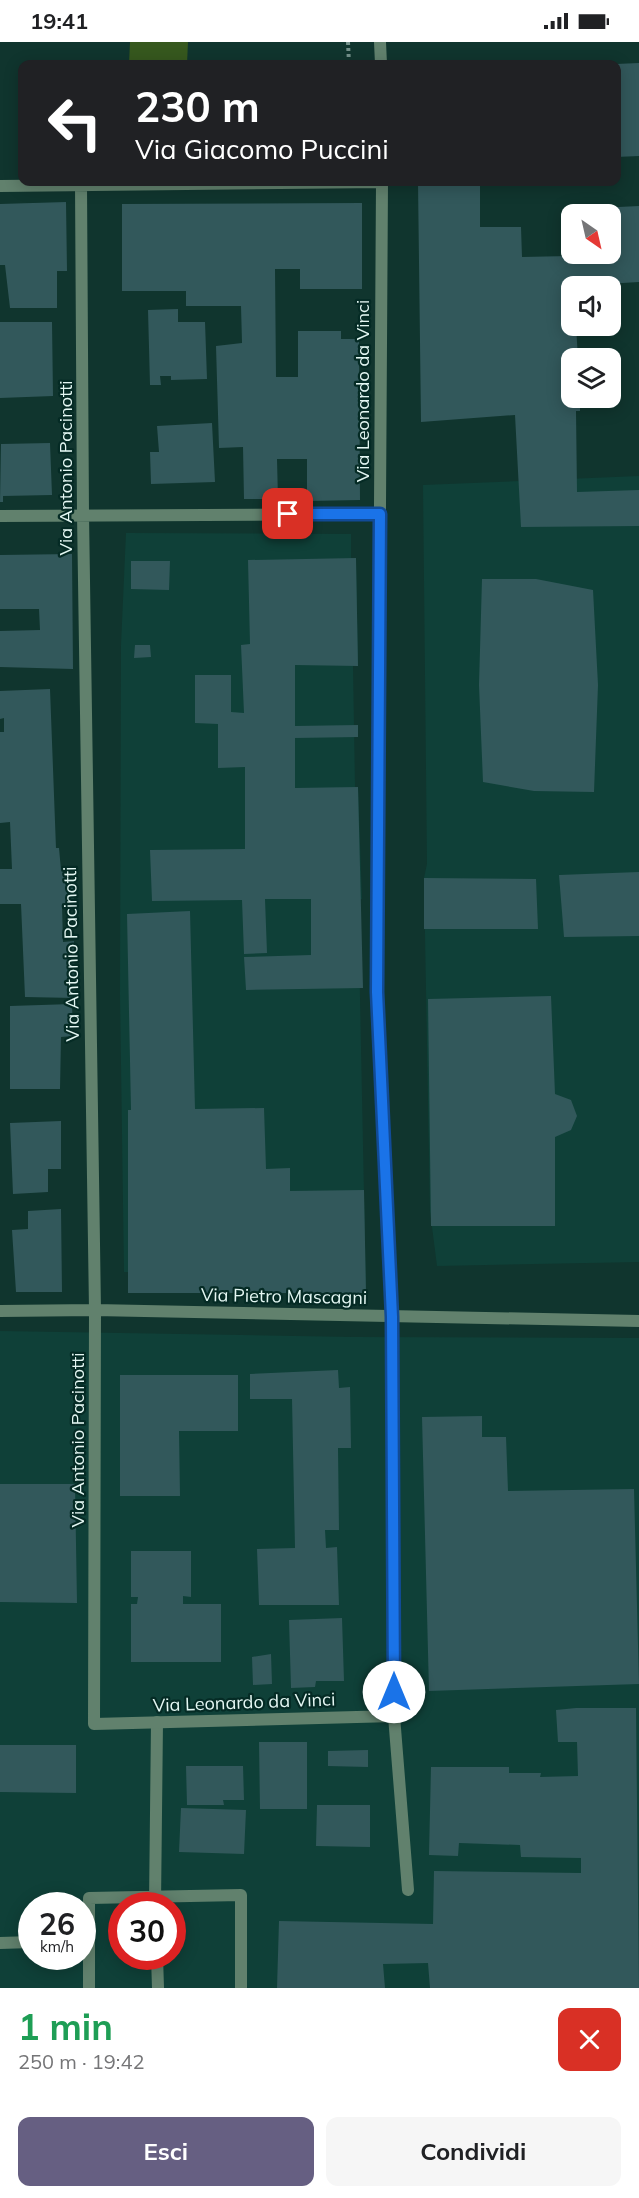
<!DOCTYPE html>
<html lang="it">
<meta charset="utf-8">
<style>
:root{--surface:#fff;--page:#f6f6f6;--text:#202124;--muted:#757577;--accent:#665f82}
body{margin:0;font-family:Mulish,sans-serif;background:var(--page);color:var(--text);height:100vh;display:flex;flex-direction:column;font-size:22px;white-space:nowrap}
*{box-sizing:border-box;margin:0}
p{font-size:20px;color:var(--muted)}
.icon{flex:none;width:33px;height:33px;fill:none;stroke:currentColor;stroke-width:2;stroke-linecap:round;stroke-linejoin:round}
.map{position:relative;height:1946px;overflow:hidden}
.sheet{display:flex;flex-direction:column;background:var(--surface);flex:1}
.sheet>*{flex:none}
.top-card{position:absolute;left:18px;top:18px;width:603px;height:126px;border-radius:12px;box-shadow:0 3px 15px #0003;background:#202124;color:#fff;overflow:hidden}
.needle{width:39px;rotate:146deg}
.fabs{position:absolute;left:561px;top:162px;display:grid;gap:12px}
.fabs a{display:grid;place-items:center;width:60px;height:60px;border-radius:12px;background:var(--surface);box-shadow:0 3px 15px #0003;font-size:30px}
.speed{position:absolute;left:18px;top:1850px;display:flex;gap:12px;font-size:30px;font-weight:700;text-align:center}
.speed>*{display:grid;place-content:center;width:78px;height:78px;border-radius:50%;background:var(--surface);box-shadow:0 3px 15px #0003;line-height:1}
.speed small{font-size:15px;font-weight:400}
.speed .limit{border:9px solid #d22;background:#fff;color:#111}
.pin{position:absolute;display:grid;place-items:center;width:51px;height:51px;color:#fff;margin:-26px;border-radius:12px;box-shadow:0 3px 9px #0006}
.me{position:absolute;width:66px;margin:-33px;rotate:0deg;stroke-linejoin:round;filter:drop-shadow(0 0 4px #0008)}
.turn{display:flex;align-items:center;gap:21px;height:126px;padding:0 18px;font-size:27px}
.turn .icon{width:78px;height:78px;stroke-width:2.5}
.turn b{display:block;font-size:42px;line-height:51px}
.round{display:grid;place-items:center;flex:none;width:63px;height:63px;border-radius:12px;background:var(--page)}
.summary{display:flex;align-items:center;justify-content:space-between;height:102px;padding:0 18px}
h1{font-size:36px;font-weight:700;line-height:45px;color:#1e9e55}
.action{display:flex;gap:12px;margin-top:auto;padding:12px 18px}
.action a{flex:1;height:69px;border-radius:12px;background:var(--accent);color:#fff;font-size:24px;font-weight:700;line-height:69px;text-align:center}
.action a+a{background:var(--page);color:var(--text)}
.status{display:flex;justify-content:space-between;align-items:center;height:42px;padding:0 30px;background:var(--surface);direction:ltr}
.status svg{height:16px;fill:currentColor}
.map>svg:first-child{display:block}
</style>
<div class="status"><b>19:41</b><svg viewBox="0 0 49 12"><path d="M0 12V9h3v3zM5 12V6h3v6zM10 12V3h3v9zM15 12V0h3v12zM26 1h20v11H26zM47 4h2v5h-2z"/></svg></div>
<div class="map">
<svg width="639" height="1946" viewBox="0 0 639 1946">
<rect width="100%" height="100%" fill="#10352e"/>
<path fill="#0f4038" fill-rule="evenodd" d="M639,434v786l-202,4 -7,-55 -6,-333 3,-14 -4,-379z
M126,491l225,1v24h5l2,108h-5l2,121h3l4,112h-4l8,394h-238v-21h-4l-4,-277 1,-350z
M0,1289l352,6 287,1v650h-639zM32,1863h50v51h-50zM122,1863h50v51h-50z"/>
<path fill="#36581e" d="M130,0h58l-1,22h-58z"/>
<path fill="#32585b" d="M639,21v93l-23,1v-93z
M418,140h62v45h41l1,30 47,-1 -2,-41h5v39h38v-40h-11l-1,-6 41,-2v76l-67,4v40h4l2,32h-6v40h8v13h-4l1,81 62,-2v36l-118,1 -6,-112 -94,7z
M66,160l1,69h-10v37h-47l-5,-43h-5v-61z
M362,161v86h-62v-20h-25l1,108h22v-46h43v8h18l1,161 -53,1v-42h-30l1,40h-34l-1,-52 -24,1 -3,-102 26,-3 -1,-37h-55v-15h-64v-87z
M178,267v13h27l2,57 -36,1v-4h-11l1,9h-11l-2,-75z
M0,280h52l1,74 -53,2z
M212,381l3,59 -64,2 -1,-32h9l-2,-26z
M50,401l2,52 -49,1v6h-3l1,-58z
M72,512l1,115 -73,-2v-36l40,-1 -1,-21h-39v-54z
M356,516l2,108 -63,-1v61l63,-1v12l-63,1v50l63,-1 5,201 -117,2 -2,-33 67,-2v-56h-46l2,54 -23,1 -2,-54 -90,1 -2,-51 95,-1v-82l-27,1v-44l-23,-1v-48h36v37l13,1 -3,-68 9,-1 -2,-84z
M131,519h39l-1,29 -38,-1z
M482,537h54l57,11 5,95 -4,107 -60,-1 -51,-9 -4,-97z
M135,603h15l1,12 -17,1z
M50,647l6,159h3l2,22 12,-1 1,35 -12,1 1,37 11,-1 1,57 -50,-1 -4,-93h-21v-35h12l-2,-47 -10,1v-91h4v-14l-4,1v-28z
M639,830v64l-75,1 -5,-62z
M424,836l112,1 2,50h-114z
M190,869l5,198 69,-1 2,61 24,-1v23l74,-1 2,103h-238v-183h3l-4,-196z
M551,954l4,98 16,6 6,16 -6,14 -16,7v89h-124l-3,-227z
M72,962l1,32 -12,1 -1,52h-50v-83z
M61,1079v48h-13v23l-35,2 -3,-71z
M61,1167l1,83h-46l-4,-62 16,-1v-18z
M338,1328l1,18 11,-1 1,61h-13l1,82h-14l1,18 11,-1 2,58h-80l-2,-56 38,-1 -3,-149h-42v-25z
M120,1333h118v56h-59l1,65h-60z
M482,1374v21h24l2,54 126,-2 5,195 -210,7 -7,-274z
M0,1442h75l2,119 -77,-1z
M131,1509h60v46l-8,-1v8h38v58h-90v-58h6l1,-7h-7z
M342,1576l2,63h-28l-1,6 -24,1 -2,-68z
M271,1612l1,30 -19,1 -1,-28z
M576,1666h60l3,280h-209l-2,-25 -45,1 2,24h-108l2,-67 154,3 1,-53 147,2v-15l-60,-1 -1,-12 -61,-2 -1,13 -29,-1 2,-88h78v6h32l-1,4 38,-1 -1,-34h-19l-2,-32z
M259,1700h48v67h-47z
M0,1703h76v48l-76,-1z
M368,1708v17l-40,-1v-15z
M186,1724h57l1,34h-21l1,5h-37z
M317,1763h53v42l-54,-1z
M181,1766l65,2 -2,44 -65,-2z"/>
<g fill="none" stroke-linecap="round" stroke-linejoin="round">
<path stroke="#73908a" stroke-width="4" stroke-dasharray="3 3" stroke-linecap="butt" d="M348,0l1,22"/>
<path stroke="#61816d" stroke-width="12" d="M155,1862l2,-182
M0,1901l32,-1
M157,1914l1,32
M89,1946v-90l152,-3v93"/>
<path stroke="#61816d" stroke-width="12" d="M380,0l1,22
M81,142l2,330 12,796 -1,414 300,-8 -2,-399 -15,-325 5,-810
M0,144l382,-4
M0,474l380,-2
M0,1269l95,-1 544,11
M394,1674l14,174"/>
</g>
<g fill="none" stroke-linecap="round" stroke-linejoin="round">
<g stroke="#114b97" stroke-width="15">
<path id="route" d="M288,472h92l-3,478 15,325 2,375"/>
</g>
<use href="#route" stroke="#1a73e8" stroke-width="10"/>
</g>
<g text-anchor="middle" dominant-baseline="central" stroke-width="4.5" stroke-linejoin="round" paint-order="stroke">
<g font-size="18" fill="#e4f7f3" stroke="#052b25">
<text transform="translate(362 349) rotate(-90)">Via Leonardo da Vinci</text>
<text transform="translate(65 426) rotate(-90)">Via Antonio Pacinotti</text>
<text transform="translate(71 912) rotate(-91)">Via Antonio Pacinotti</text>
<text transform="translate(284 1254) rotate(1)">Via Pietro Mascagni</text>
<text transform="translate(77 1398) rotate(-90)">Via Antonio Pacinotti</text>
<text transform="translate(244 1660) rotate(-2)">Via Leonardo da Vinci</text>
</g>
</g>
</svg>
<div class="fabs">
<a><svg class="needle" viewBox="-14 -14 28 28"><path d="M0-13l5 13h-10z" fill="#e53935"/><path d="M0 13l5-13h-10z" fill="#757577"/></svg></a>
<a><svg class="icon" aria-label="sound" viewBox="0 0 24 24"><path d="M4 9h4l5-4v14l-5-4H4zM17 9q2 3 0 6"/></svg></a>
<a><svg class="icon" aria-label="layers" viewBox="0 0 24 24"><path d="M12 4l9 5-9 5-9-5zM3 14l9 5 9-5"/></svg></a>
</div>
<div class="speed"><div>26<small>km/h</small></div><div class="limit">30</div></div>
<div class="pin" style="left:288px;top:472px;background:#d93025"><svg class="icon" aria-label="arrive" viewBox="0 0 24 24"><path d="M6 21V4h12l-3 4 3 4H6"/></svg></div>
<svg class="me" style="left:394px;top:1650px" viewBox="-20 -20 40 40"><circle r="19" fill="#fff"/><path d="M0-13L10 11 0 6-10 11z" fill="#1a73e8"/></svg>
<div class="top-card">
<div class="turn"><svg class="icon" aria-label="left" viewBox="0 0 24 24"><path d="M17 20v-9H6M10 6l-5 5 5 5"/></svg><div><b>230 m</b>Via Giacomo Puccini</div></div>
</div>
</div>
<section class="sheet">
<div class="summary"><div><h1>1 min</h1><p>250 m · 19:42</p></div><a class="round" style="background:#d93025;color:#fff"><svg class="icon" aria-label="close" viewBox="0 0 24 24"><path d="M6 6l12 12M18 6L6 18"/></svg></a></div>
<div class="action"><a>Esci</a><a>Condividi</a></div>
</section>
